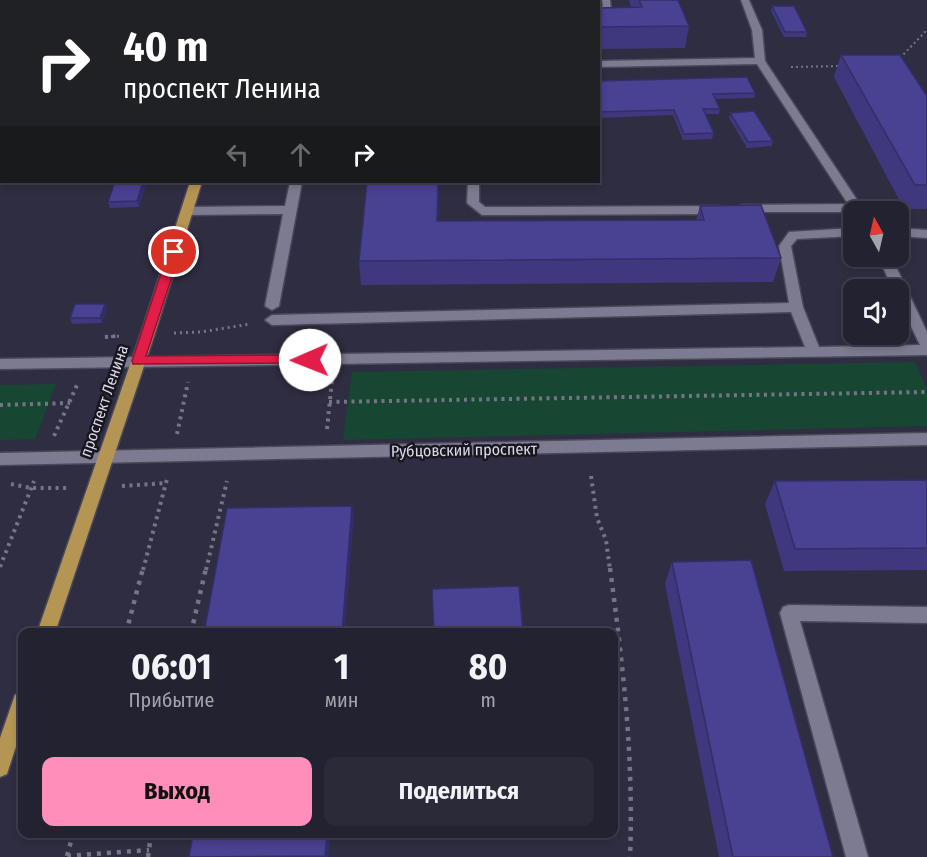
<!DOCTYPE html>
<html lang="ru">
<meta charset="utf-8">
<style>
:root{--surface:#232231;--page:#2b2a39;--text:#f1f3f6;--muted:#a3a4ab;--line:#403f4d;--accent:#ff8eba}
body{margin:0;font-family:"Fira Sans Condensed",sans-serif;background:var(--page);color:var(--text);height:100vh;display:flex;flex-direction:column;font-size:22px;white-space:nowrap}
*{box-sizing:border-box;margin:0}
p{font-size:20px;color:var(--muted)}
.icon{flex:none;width:33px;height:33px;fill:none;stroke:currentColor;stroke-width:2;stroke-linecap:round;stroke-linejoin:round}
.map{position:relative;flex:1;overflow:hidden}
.panel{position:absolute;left:18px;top:628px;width:600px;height:210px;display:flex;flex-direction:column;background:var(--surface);border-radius:12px;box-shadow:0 3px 9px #0003,0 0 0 2px var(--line)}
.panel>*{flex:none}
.top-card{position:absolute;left:0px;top:0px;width:600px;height:183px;box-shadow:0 3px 9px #0003,0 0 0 2px var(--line);background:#202124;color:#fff;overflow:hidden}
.needle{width:39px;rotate:352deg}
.fabs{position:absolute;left:843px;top:201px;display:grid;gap:12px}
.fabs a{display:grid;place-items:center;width:66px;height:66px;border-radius:12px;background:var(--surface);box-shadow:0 3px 9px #0003,0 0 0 2px var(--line);font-size:30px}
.pin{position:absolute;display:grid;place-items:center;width:51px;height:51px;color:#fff;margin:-26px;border:3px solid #fff;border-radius:50%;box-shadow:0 2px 6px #0007}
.me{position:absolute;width:66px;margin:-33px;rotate:269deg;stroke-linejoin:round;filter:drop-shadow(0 0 4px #0008)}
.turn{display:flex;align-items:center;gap:21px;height:126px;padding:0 24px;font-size:27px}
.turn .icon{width:78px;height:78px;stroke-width:2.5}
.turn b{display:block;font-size:42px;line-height:51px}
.lanes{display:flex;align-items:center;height:57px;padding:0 24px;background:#0003;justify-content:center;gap:30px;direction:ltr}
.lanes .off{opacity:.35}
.eta{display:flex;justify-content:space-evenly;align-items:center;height:102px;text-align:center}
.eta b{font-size:36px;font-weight:700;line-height:42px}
.action{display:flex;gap:12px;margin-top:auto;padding:12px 24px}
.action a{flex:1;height:69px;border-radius:12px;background:var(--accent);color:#111;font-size:24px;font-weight:700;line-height:69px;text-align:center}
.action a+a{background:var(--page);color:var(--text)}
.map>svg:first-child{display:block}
</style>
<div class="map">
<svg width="927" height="857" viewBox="0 0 927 857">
<rect width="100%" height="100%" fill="#2f2d41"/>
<path fill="#174733" d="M915,362l12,27v37l-584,14 9,-68z
M56,384l-21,55 -35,1v-55z"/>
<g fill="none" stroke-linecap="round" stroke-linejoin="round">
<g stroke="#4a4859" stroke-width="3">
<path id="minor" d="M92,0h8v2h-8z
M602,0h8l1,11 -13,1v-6h5z
M741,0h8l13,30 3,31 100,151h-126v-6l4,-1 105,-1 -91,-140 -159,3v-6l157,-3 -3,-28z
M0,9h2v6h-2z
M290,182h12l-23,124 -7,4 -7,-4 18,-92 -96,1 -6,-4 6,-4 98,-1z
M468,182h11v20l6,5 234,-1 6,4 -6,4 -237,1 -15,-12z
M854,228v8l-57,3 -6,7 12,61 16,40 101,-2 -22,-45v-10h-5l-15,-34h13l36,76v23l-927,14v-10l805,-12 -14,-35 -519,13 -7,-5 7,-5 517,-12 -10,-57 10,-14z
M898,228l29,2v8l-29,-2z
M927,433v12l-927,20v-12z
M789,605l138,2v16l-127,-2 68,236h-22l-66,-244 3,-6z"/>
</g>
<g stroke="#4a4859" stroke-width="3">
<path id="major" d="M251,0h8v2h-8z
M190,182h12l-47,151 -100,300h-18l104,-300z
M22,692v36l-15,46 -7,3v-39l15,-43z"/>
</g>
<path stroke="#767586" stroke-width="2" stroke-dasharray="2 3" stroke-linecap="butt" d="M56,0l2,2
M900,58l27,-28
M791,67l50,-1"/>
<path stroke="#767586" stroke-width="3" stroke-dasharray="2 4" stroke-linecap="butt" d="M174,333l27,-1 49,-8
M105,337l16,-1"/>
<path stroke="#767586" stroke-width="4" stroke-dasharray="3 4.5" stroke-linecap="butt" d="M105,337l12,-1
M329,402l598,-10
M0,405l70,-2
M327,429l5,-49
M177,434l11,-52
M54,436l23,-51
M591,476l6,42 9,22 4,30
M11,484l20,4h38
M122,486l44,-3
M0,567l34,-86
M143,570l24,-91
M206,570l21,-89"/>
<path stroke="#767586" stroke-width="4.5" stroke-dasharray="4 6" stroke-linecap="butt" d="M610,568c13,98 24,190 20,289
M126,633l17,-65
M191,633l15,-65
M67,856l82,-6
M67,856l6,-22
M148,857l3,-23"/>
<use href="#minor" fill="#7c7b91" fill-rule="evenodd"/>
<use href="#major" fill="#b59554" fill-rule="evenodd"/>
</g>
<path fill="#3f387e" d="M629,0h49l11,26 -4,22 -87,1v-41l33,-1z
M772,6l35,26 -1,5h-22l-13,-26z
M841,55l86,41v113h-23l-70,-132z
M598,81l157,12 -1,5 -39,1 5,10 -1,5h-14l9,19 -2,6 -29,1 -10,-25 -75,3z
M730,113l43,28 -1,5 -25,2 -18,-30z
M146,182l-7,25 -29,1 -2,-6z
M439,182l-1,39 258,-1 4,-14 81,52 -8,24 -412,3 -2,-24z
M105,304l2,5 -5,14 -30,1 -2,-6z
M927,480v90l-143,1 -19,-67 10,-23z
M672,562l161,295h-114l-54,-273z
M193,834h137l-2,23h-139z"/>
<path fill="#332e66" d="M143,182h3l-7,25 -2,-6z
M438,182h1l-1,63 -1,-24z
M105,304l2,5 -5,14 -2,-5z
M352,506l2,10 -9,117h-3z
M327,834h3l-2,23h-2l-1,-1z"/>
<path fill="#494192" stroke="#332e66" stroke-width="1.5" d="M412,0h46v2h-46z
M639,0h39l11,26 -91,1v-19l44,-1z
M772,6h22l13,26h-22z
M841,55h59l27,41v89h-12z
M747,77l8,16 -42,1 7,15h-17l11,24 -30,1 -10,-24 -76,2v-31z
M754,111l19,30 -25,1 -18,-29z
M115,182h28l-6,19 -29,1z
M367,182h71l-1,39 267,-1 -4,-14 61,-1 20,53 -422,3z
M75,304h30l-5,14h-30z
M927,480v68l-132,1 -20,-68z
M352,506l-10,127h-138l23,-125z
M751,560l82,297h-100l-61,-295z
M519,586l4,47h-89l-2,-44z
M193,834h134l-2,22 -136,1z"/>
<path fill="#e11d48" stroke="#92132f" stroke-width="1.5" d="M174,248l6,4 -34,104 164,-1 7,5 -2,3 -182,1 -1,-3 36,-109z"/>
<g text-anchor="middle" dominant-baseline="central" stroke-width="5" stroke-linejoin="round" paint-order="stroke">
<g font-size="16" fill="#dbdae7" stroke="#181720">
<text transform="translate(104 401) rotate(-71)">проспект Ленина</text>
<text transform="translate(464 450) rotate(-1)">Рубцовский проспект</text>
</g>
</g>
</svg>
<div class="fabs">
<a><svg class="needle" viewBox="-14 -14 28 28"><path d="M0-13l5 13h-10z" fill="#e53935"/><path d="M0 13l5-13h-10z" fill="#a3a4ab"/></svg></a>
<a><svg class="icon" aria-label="sound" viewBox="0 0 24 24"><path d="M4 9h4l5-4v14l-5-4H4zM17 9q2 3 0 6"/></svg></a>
</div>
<div class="pin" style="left:174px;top:252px;background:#d93025"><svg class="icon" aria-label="arrive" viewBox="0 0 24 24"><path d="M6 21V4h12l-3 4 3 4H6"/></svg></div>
<svg class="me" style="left:310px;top:360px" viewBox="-20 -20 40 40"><circle r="19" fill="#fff"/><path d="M0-13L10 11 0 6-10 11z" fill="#e11d48"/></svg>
<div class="top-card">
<div class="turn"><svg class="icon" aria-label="right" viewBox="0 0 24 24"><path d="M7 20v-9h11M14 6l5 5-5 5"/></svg><div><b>40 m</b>проспект Ленина</div></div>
<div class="lanes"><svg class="icon off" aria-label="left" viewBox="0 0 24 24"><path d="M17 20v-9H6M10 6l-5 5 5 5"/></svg><svg class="icon off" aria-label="ahead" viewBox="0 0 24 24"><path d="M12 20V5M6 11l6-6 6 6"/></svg><svg class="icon" aria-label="right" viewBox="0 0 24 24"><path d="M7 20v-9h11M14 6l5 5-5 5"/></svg></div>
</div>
<section class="panel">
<div class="eta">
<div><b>06:01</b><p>Прибытие</p></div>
<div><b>1</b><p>мин</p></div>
<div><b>80</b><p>m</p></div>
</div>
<div class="action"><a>Выход</a><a>Поделиться</a></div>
</section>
</div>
